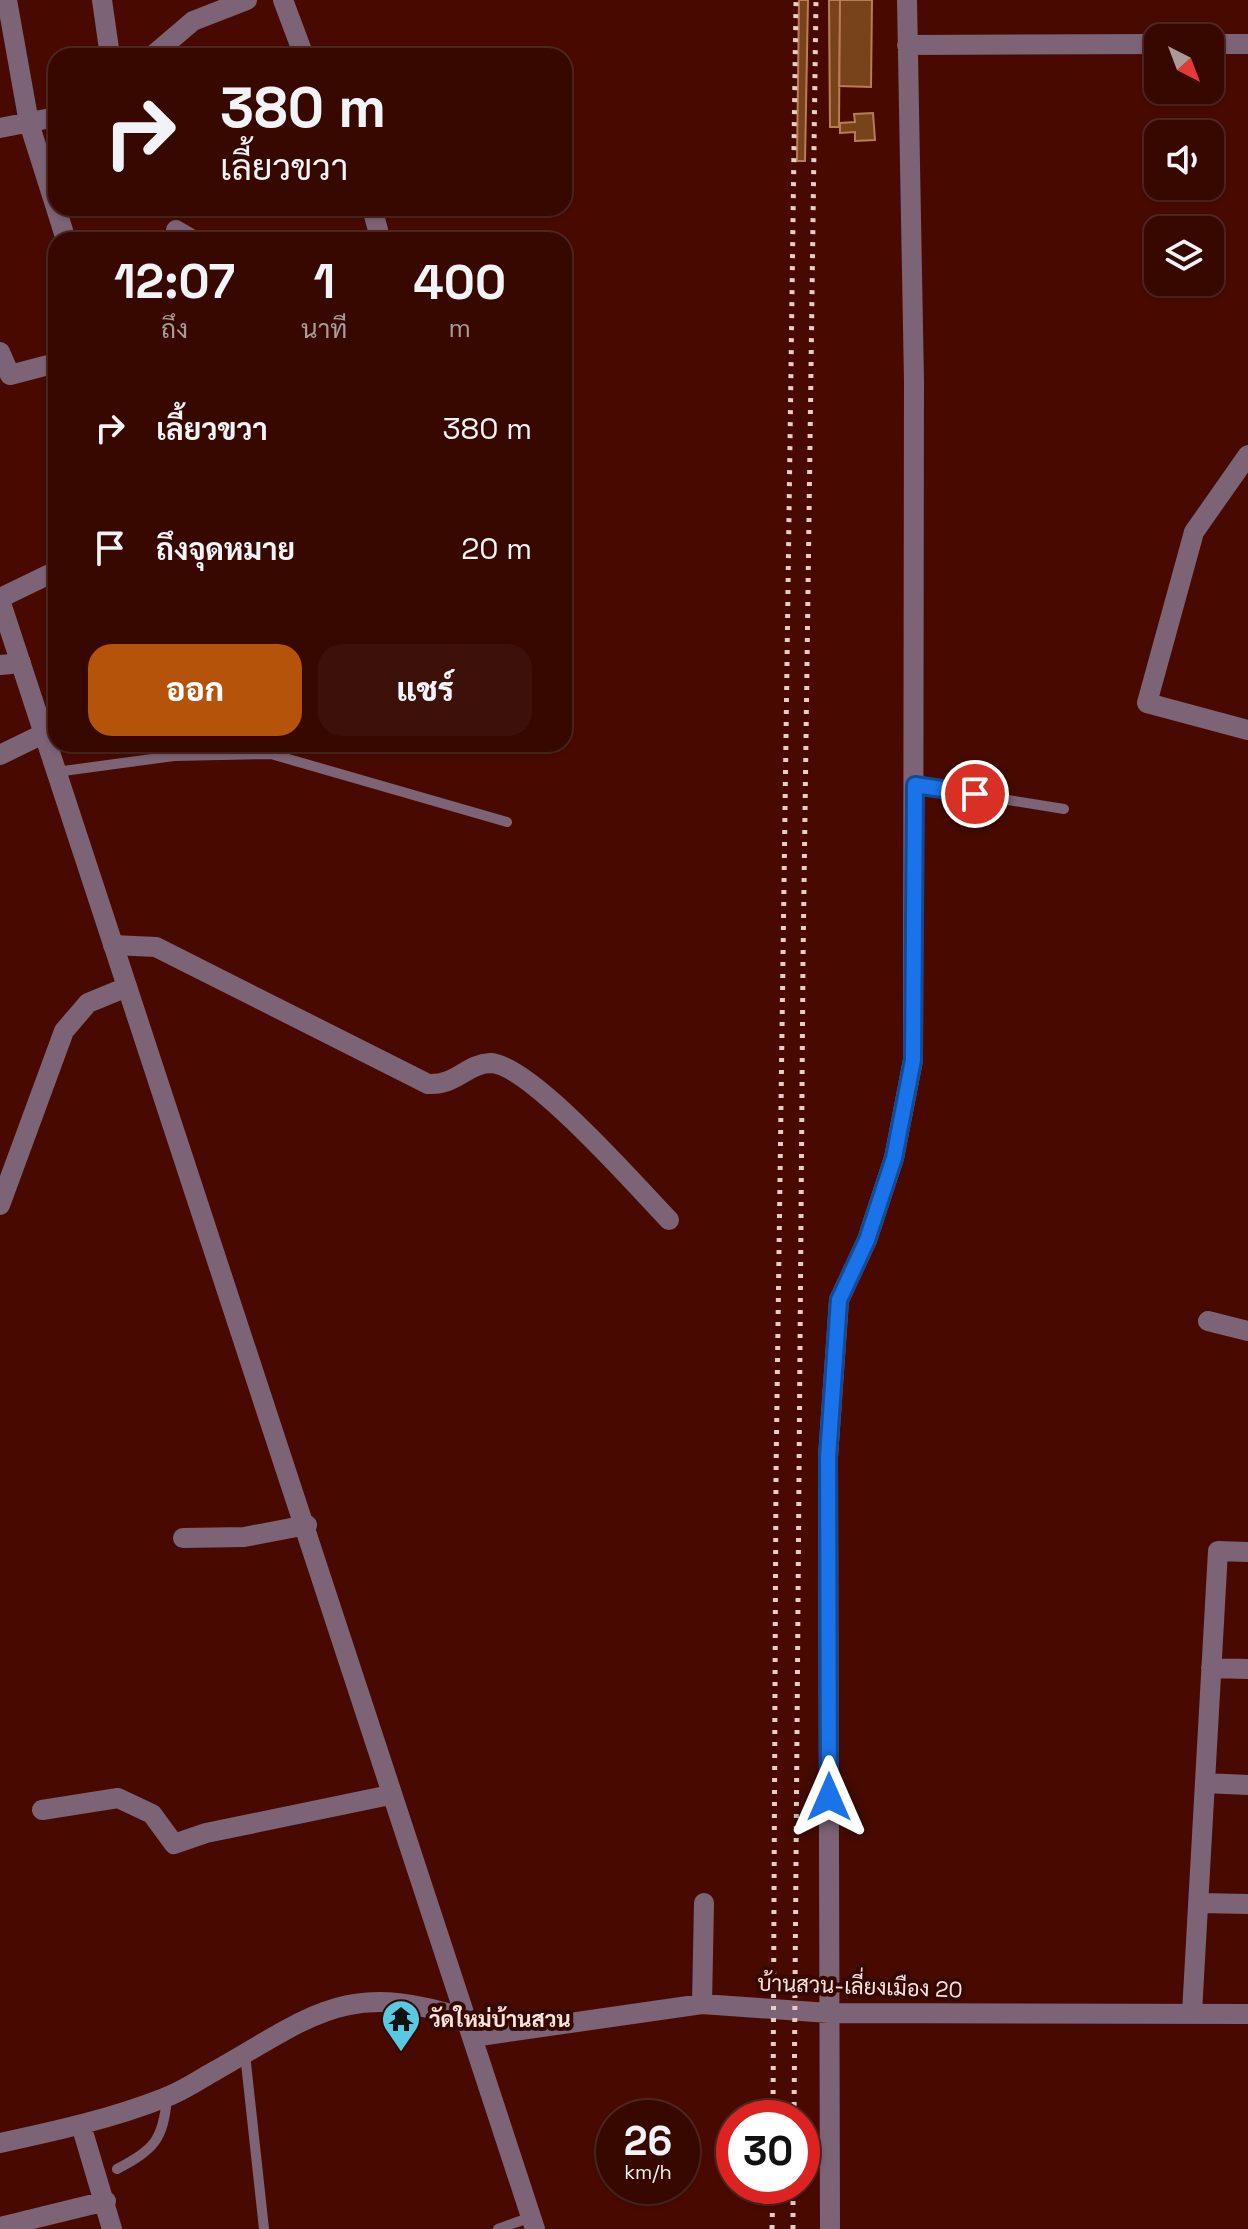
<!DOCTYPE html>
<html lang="th">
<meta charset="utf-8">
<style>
:root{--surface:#360800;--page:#3d110a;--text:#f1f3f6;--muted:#aa9a99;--line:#502922;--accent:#b45309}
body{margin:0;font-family:"Space Grotesk",Sarabun,sans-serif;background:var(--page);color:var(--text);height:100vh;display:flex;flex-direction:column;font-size:30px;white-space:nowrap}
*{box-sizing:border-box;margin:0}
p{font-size:26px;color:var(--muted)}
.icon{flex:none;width:44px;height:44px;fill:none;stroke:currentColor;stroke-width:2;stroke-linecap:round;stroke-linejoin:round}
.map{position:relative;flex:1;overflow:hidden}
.drawer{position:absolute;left:48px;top:232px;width:524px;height:520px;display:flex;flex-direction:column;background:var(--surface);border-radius:24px;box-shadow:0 2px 6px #0004,0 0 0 2px var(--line)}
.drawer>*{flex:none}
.top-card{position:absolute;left:48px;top:48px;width:524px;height:168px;border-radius:24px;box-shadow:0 2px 6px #0004,0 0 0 2px var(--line);background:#360800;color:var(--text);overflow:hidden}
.needle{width:52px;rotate:138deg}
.fabs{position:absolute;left:1144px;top:24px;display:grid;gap:16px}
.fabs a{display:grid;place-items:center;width:80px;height:80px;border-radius:16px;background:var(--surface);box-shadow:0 2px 6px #0004,0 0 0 2px var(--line);font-size:40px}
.speed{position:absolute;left:596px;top:2100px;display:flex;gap:16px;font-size:40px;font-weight:700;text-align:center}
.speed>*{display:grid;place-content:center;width:104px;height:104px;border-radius:50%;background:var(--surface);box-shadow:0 2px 6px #0004,0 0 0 2px var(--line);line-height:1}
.speed small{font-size:20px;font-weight:400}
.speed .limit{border:12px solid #d22;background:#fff;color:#111}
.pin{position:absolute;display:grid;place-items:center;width:68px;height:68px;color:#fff;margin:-34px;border:4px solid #fff;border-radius:50%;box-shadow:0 2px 8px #0007}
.me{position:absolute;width:88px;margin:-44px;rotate:0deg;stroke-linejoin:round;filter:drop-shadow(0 0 6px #0008)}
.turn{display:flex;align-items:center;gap:28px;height:168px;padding:0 40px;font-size:36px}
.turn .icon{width:104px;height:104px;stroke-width:2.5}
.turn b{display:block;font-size:56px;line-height:68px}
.eta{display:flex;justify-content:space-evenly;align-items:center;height:136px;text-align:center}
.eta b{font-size:48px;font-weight:800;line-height:56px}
.button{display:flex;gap:16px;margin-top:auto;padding:16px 40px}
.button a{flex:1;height:92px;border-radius:24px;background:var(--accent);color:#fff;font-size:32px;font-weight:800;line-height:92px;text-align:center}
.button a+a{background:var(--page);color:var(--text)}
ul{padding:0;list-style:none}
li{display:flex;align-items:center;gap:24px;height:120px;padding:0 40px}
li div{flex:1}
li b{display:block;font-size:30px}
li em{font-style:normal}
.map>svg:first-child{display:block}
</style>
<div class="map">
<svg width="1248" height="2229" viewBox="0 0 1248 2229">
<rect width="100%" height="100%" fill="#480a00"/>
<path fill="#78421a" stroke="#b97d55" stroke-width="2" d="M799,0h9l-3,161h-8z
M829,0h11l-1,127h-9z
M840,0h32l-1,87 -32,-1z
M873,113l2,27 -20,1v-9l-15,1v-10l15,-1 -1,-8z"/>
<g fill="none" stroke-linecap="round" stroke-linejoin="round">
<path stroke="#7c6376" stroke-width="10" d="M169,744l5,12
M56,772l118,-16 97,-2 236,68
M915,785l149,24
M245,2054l19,175
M117,2169c37,-20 46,-28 50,-71
M498,2229l33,-12"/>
<path stroke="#7c6376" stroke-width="20" d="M7,0l22,123 27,85
M102,0l8,56
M283,0l21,56
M1210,44h38
M907,45l251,-1
M152,56l41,-35 54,-21
M0,128l56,-11
M56,208l10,32
M372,208l6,22 -3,10
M176,230l17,10
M0,352l10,23 46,-12
M1248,455l-54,77 -47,171 101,27
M0,598l56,-27
M0,665l21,-2
M0,755l43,-21
M113,945l43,2 272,137c28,2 38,-20 62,-21 39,0 149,126 179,157
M0,1205l64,-174 24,-28 39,-16
M1208,1321l40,10
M183,1538l61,-1 63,-12
M1211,1668l37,1
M1205,1783l43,2
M42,1810l76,-12 34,16 22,30 32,-11 184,-38
M1200,1903l48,1
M702,2004l2,-101
M1192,2013l26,-462 30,1
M473,2037l229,-33 127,9 419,1
M81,2125l31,104
M0,2143c55,-12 111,-24 164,-45 17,-6 33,-17 49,-26 101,-57 133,-93 254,-53
M0,2227l106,-26
M830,2229l-2,-772 11,-157 28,-60 27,-82 19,-98 1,-678 -7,-382"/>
<path stroke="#7c6376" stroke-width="20" d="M0,600l535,1629"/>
<path stroke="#e9ccc6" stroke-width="5" stroke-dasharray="4 8" stroke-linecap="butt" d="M773,2118l3,-644 20,-1474
M794,2118l9,-1157 13,-961
M772,2229l1,-43
M793,2229v-43"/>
</g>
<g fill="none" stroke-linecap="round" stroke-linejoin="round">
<g stroke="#114b97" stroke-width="20">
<path id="route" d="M829,1797l-1,-340 11,-157 28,-60 27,-82 19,-98 2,-275 60,9"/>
</g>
<use href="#route" stroke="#1a73e8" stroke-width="14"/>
</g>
<defs>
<g id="temple-pin" transform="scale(2)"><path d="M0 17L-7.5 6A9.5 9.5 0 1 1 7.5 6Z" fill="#57c9e1" stroke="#360802"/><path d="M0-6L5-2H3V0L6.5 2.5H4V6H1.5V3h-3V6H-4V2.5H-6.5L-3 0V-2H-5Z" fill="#111"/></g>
</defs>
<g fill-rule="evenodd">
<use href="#temple-pin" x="401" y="2019"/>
</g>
<g text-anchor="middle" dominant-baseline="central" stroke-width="8" stroke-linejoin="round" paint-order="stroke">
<g font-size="22" fill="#fde5df" stroke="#360802">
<text transform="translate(860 1986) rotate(2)">บ้านสวน-เลี่ยงเมือง 20</text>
</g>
<g font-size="22" font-weight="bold" fill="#fde5df" stroke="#360802" text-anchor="start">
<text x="429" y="2019">วัดใหม่บ้านสวน</text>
</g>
</g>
</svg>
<div class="fabs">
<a><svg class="needle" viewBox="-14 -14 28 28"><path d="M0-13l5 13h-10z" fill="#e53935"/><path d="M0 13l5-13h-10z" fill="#aa9a99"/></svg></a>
<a><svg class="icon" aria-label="sound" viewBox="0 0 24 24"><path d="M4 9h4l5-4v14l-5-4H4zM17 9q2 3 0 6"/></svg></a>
<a><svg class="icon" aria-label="layers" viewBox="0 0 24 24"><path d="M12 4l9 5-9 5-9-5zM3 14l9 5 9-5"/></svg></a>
</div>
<div class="speed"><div>26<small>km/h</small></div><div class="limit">30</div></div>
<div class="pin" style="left:975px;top:794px;background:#d93025"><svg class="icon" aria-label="arrive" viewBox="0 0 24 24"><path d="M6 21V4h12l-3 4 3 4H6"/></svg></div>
<svg class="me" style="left:829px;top:1797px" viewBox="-20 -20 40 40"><path d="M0-17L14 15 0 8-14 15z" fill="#1a73e8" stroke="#fff" stroke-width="4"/></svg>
<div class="top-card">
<div class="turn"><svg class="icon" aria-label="right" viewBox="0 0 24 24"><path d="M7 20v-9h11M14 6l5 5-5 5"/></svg><div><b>380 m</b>เลี้ยวขวา</div></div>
</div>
<section class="drawer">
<div class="eta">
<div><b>12:07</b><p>ถึง</p></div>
<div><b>1</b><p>นาที</p></div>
<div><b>400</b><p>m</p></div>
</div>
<ul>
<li><svg class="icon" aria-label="right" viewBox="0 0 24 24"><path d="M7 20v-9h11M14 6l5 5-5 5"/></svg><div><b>เลี้ยวขวา</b></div><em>380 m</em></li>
<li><svg class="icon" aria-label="arrive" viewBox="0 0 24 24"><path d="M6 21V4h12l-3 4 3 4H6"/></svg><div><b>ถึงจุดหมาย</b></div><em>20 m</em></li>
</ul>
<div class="button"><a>ออก</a><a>แชร์</a></div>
</section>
</div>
